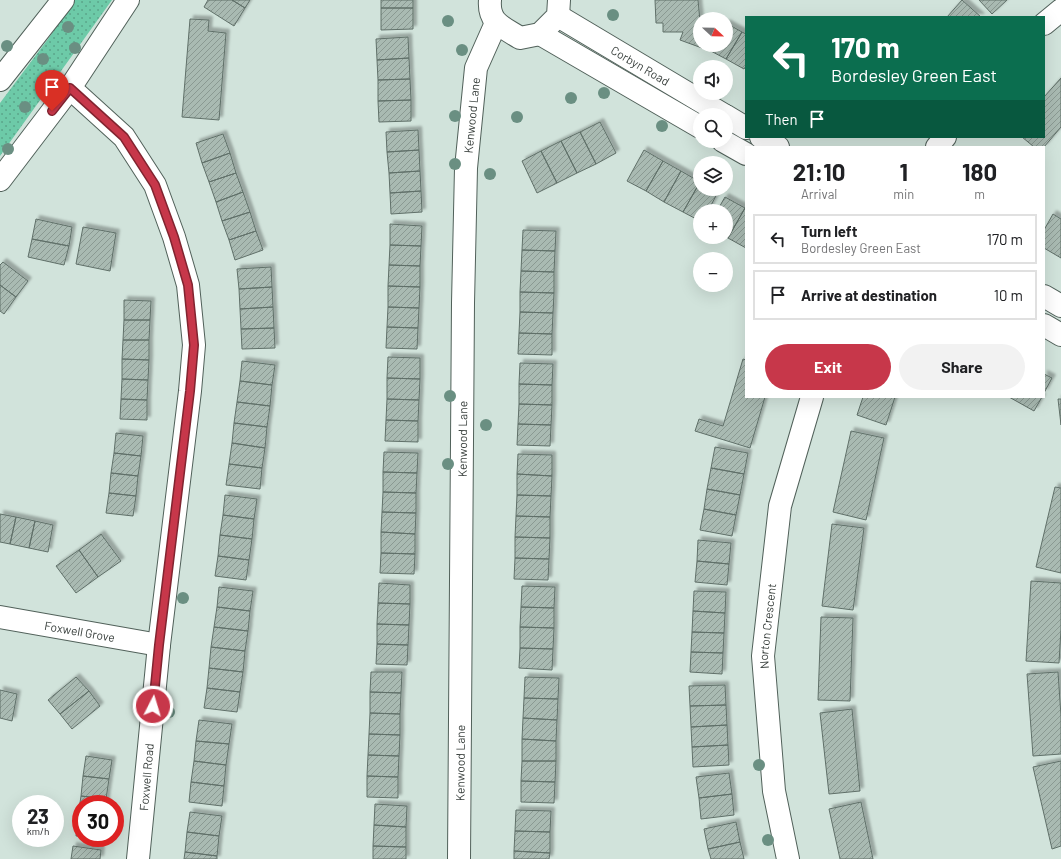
<!DOCTYPE html>
<meta charset="utf-8">
<style>
:root{--surface:#fff;--page:#f2f2f2;--text:#202124;--muted:#757577;--line:#e0e0e0;--accent:#c7374a}
body{margin:0;font-family:Barlow,sans-serif;background:var(--page);color:var(--text);height:100vh;display:flex;flex-direction:column;font-size:15px;white-space:nowrap}
*{box-sizing:border-box;margin:0}
p{font-size:13px;color:var(--muted)}
.icon{flex:none;width:22px;height:22px;fill:none;stroke:currentColor;stroke-width:2;stroke-linecap:round;stroke-linejoin:round}
.map{position:relative;flex:1;overflow:hidden}
.side{position:absolute;left:745px;top:146px;width:300px;height:252px;display:flex;flex-direction:column;background:var(--surface);border-radius:0px;box-shadow:0 4px 16px #0002}
.side>*{flex:none}
.banner{position:absolute;left:745px;top:16px;width:300px;height:122px;border-radius:0px;box-shadow:0 4px 16px #0002;background:#0b6e4f;color:#fff;overflow:hidden}
.needle{width:26px;rotate:112deg}
.controls{position:absolute;left:693px;top:12px;display:grid;gap:8px}
.controls a{display:grid;place-items:center;width:40px;height:40px;border-radius:50%;background:var(--surface);box-shadow:0 4px 16px #0002;font-size:20px}
.speed{position:absolute;left:12px;top:795px;display:flex;gap:8px;font-size:20px;font-weight:700;text-align:center}
.speed>*{display:grid;place-content:center;width:52px;height:52px;border-radius:50%;background:var(--surface);box-shadow:0 4px 16px #0002;line-height:1}
.speed small{font-size:10px;font-weight:400}
.speed .limit{border:6px solid #d22;background:#fff;color:#111}
.pin{position:absolute;display:grid;place-items:center;width:34px;height:34px;color:#fff;margin:-41px -17px;border-radius:50% 50% 50% 0;rotate:-45deg;box-shadow:0 0 4px #0007}
.pin .icon{rotate:45deg}
.me{position:absolute;width:44px;margin:-22px;rotate:5deg;stroke-linejoin:round;filter:drop-shadow(0 0 3px #0008)}
.turn{display:flex;align-items:center;gap:14px;height:84px;padding:0 20px;font-size:18px}
.turn .icon{width:52px;height:52px;stroke-width:2.5}
.turn b{display:block;font-size:28px;line-height:34px}
.then{display:flex;align-items:center;height:38px;padding:0 20px;background:#0003;gap:8px;font-size:15px}
.eta{display:flex;justify-content:space-evenly;align-items:center;height:68px;text-align:center}
.eta b{font-size:24px;font-weight:700;line-height:28px}
.action{display:flex;gap:8px;margin-top:auto;padding:8px 20px}
.action a{flex:1;height:46px;border-radius:24px;background:var(--accent);color:#fff;font-size:16px;font-weight:700;line-height:46px;text-align:center}
.action a+a{background:var(--page);color:var(--text)}
ul{padding:0;list-style:none}
li{display:flex;align-items:center;gap:12px;height:50px;margin:0 8px 6px;padding:0 12px;border:2px solid var(--line);border-radius:0px}
li div{flex:1}
li b{display:block;font-size:15px}
li em{font-style:normal}
.map>svg:first-child{display:block}
</style>
<div class="map">
<svg width="1061" height="859" viewBox="0 0 1061 859">
<defs>
<pattern id="grass-dots" width="8" height="8" patternUnits="userSpaceOnUse"><rect width="8" height="8" fill="#6dcaa8"/><path d="M2 2h.1M6 6h.1" fill="none" stroke="#5aa58a" stroke-width="1.8" stroke-linecap="round"/></pattern>
<pattern id="building-hatch" width="6" height="6" patternUnits="userSpaceOnUse"><rect width="6" height="6" fill="#a9bab2"/><path d="M-1 1l2-2M0 6l6-6M5 7l2-2" fill="none" stroke="#8a9992"/></pattern>
<filter id="shadow"><feDropShadow dx="3.5" dy="-3.5" stdDeviation="1" flood-color="#0004"/></filter>
</defs>
<rect width="100%" height="100%" fill="#d1e3db"/>
<path fill="url(#grass-dots)" d="M75,0h37l-112,156v-53l48,-64z"/>
<path fill="url(#building-hatch)" stroke="#607069" filter="url(#shadow)" d="M208,0h24l13,8 -11,18 -30,-19z
M232,0h18l-5,8z
M381,0h32v8h-32z
M655,0h43l2,21v24h4l-2,3 -22,-8 3,-8h-20v-9h-7z
M962,0l19,17h-34z
M979,0h28l-15,14z
M381,8h32v21l-32,1z
M190,19l19,1 -1,11 18,2 -7,87 -37,-3z
M726,23l16,9 -16,27 -17,-9 3,-5h14z
M742,32l4,2v32l-2,3 -18,-10z
M408,37l1,21 -32,2 -1,-21z
M409,58l1,21 -32,1 -1,-20z
M1061,78v49l-17,20h-10l-12,-10h22v-40z
M410,79l1,21 -33,1v-21z
M411,100v21l-32,1 -1,-21z
M600,122l16,31 -20,11 -16,-32z
M418,130l1,20 -32,2 -1,-20z
M580,132l16,32 -19,9 -16,-32z
M223,134l7,19 -28,10 -6,-20z
M561,141l16,32 -20,10 -16,-32z
M419,150l1,21 -31,2 -2,-21z
M644,150l19,11 -17,30 -19,-10z
M541,151l16,32 -20,10 -15,-32z
M230,153l6,20 -27,9 -7,-19z
M663,161l18,10 -17,31 -18,-11z
M420,171l1,20 -31,2 -1,-20z
M681,171l19,11 -17,30 -19,-10z
M236,173l7,19 -27,10 -7,-20z
M700,182v7h13l5,3 -10,19h-8v10l-17,-9z
M421,191l1,21 -31,2 -1,-21z
M243,192l7,20 -28,9 -6,-19z
M725,197l20,11 -17,30 -2,-1v-26h-9z
M745,208h1v40l-18,-10z
M250,212l6,19 -27,9 -7,-19z
M1053,214l8,5v39l-17,-10v-18z
M36,219l36,8 -3,19 -37,-7z
M390,224l32,2 -1,20 -31,-1z
M83,227l33,6 -6,38 -34,-7z
M523,230l33,1 -1,20 -33,-1z
M256,231l7,19 -28,10 -6,-20z
M32,239l37,7 -5,19 -36,-8z
M390,245l31,1 -1,20 -31,-1z
M522,250l33,1 -1,21 -33,-1z
M3,262l25,19 -12,16 -16,-12v-20z
M389,265l31,1v21l-32,-1z
M271,267l1,20 -33,2 -2,-20z
M521,271l33,1v21l-34,-1z
M0,285l16,12 -12,17 -4,-3z
M388,286l32,1 -1,21 -31,-1z
M272,287l1,20 -33,2 -1,-20z
M520,292l34,1 -1,20 -33,-1z
M124,300l27,1 -1,19h-26z
M273,307l1,21 -33,1 -1,-20z
M388,307l31,1 -1,20 -31,-1z
M520,312l33,1 -1,21 -33,-1z
M124,320h26l-1,20h-26z
M387,327l31,1 -1,21 -31,-1z
M274,328l1,20 -33,1 -1,-20z
M519,333l33,1v21l-34,-1z
M123,340h26v20l-27,-1z
M388,357l32,1v21l-33,-1z
M122,359l27,1 -1,20 -26,-1z
M743,359l3,1v37h19l-15,51 -55,-17 4,-12 24,7z
M242,361l33,4 -3,20 -32,-4z
M520,363l33,1 -1,21 -33,-1z
M1044,374l8,4 -8,15z
M387,378l33,1 -1,21 -32,-1z
M122,379l26,1 -1,20 -26,-1z
M240,381l32,4 -2,21 -33,-4z
M519,384l33,1v20l-33,-1z
M863,397h32l-9,28 -29,-10z
M1009,397h33l-8,14z
M121,399l26,1v20l-27,-1z
M387,399l32,1 -1,21 -32,-1z
M1058,399h3v26z
M237,402l33,4 -3,21 -33,-4z
M519,404l33,1 -1,20 -33,-1z
M386,420l32,1v21l-33,-1z
M234,423l33,4 -2,21 -33,-5z
M518,424l33,1 -1,21 -33,-1z
M851,431l33,7 -18,82 -33,-8z
M116,433l27,3 -2,20 -27,-3z
M232,443l33,5 -3,20 -33,-4z
M715,447l33,6 -4,21 -33,-6z
M384,452l34,1 -1,20 -34,-1z
M114,453l27,3 -3,20 -27,-3z
M518,454l34,1v21l-35,-2z
M229,464l33,4 -2,21 -34,-4z
M711,468l33,6 -4,21 -33,-6z
M383,472l34,1 -1,20 -33,-1z
M111,473l27,3 -2,20 -27,-3z
M517,474l35,2 -1,20 -34,-1z
M1055,487l6,1v85l-25,-6z
M707,489l33,6 -4,20 -32,-6z
M383,492l33,1v20l-34,-1z
M109,493l27,3 -3,20 -27,-3z
M225,495l32,4 -3,20 -31,-4z
M517,495l34,1 -1,21 -34,-1z
M704,509l32,6 -4,21 -32,-6z
M382,512l34,1 -1,21 -34,-2z
M0,514l16,3 -6,27 -10,-2z
M223,515l31,4 -2,20 -32,-4z
M516,516l34,1v21l-35,-1z
M16,517l19,4 -6,27 -19,-4z
M35,521l18,4 -5,27 -19,-4z
M832,524l32,4 -11,82 -31,-4z
M381,532l34,2v20l-34,-1z
M101,534l20,27 -23,16 -19,-27z
M220,535l32,4 -3,21 -31,-4z
M515,537l35,1 -1,21 -34,-1z
M698,540l33,3 -2,21 -32,-3z
M79,550l19,27 -22,16 -20,-27z
M381,553l34,1 -1,20 -34,-1z
M218,556l31,4 -3,20 -31,-4z
M515,558l34,1 -1,21 -34,-1z
M697,561l32,3 -2,21 -32,-3z
M1031,581l30,2v46l-2,34 -33,-2z
M379,583l31,2v19l-32,-1z
M522,586l33,1 -1,21 -33,-1z
M219,587l34,4 -3,20 -33,-4z
M694,591l32,1 -1,21 -32,-2z
M378,603l32,1 -1,21 -32,-1z
M217,607l33,4 -2,20 -34,-4z
M521,607l33,1v20l-34,-1z
M693,611l32,2 -1,20 -32,-1z
M821,617l32,1 -3,83 -32,-1z
M377,624l32,1 -1,20 -31,-1z
M214,627l34,4 -3,20 -34,-4z
M520,627l34,1 -1,21 -33,-1z
M692,632l32,1 -1,20 -32,-1z
M377,644l31,1 -1,20 -31,-1z
M211,647l34,4 -2,21 -34,-4z
M520,648l33,1 -1,21 -33,-2z
M691,652l32,1 -1,21 -32,-2z
M209,668l34,4 -3,20 -33,-4z
M371,672h31l-1,21 -31,-1z
M1058,672l3,44v38l-28,2 -6,-82z
M76,677l13,14 -29,23 -12,-14z
M525,677l34,1 -1,21 -34,-1z
M725,685l1,20 -36,1 -1,-20z
M207,688l33,4 -3,20 -33,-4z
M0,690l17,4 -5,27 -12,-3z
M89,691l11,15 -28,23 -12,-15z
M370,692l31,1 -1,21 -30,-1z
M524,698l34,1 -1,21 -34,-2z
M726,705l1,20 -36,2 -1,-21z
M852,709l8,82 -31,3 -9,-81z
M370,713l30,1v21l-31,-1z
M523,718l34,2 -1,21 -34,-2z
M199,720l33,4 -3,20 -33,-3z
M727,725l1,20 -36,2 -1,-20z
M369,734l31,1 -1,21 -31,-1z
M522,739l34,2v20h-34z
M196,741l33,3 -3,21 -32,-4z
M728,745l1,20 -36,2 -1,-20z
M368,755l31,1 -1,21 -31,-1z
M86,756l26,4 -3,19 -26,-3z
M194,761l32,4 -2,21 -33,-4z
M522,761h34l-1,21 -34,-1z
M1061,761v85l-9,3 -19,-82z
M729,773l3,21 -33,4 -3,-21z
M83,776l26,3 -3,20 -25,-3z
M367,776l31,1v21l-31,-1z
M521,781l34,1 -1,21 -33,-1z
M191,782l33,4 -2,20 -33,-4z
M732,794l2,21 -33,4 -2,-21z
M81,796l25,3v5h-25v12h-3z
M861,802l12,57h-33l-11,-50z
M375,804l32,2 -1,21 -32,-2z
M516,810l35,1 -1,21 -35,-1z
M190,812l32,4 -3,20 -32,-4z
M78,816h3v20h-5z
M736,822l4,20 -32,7 -4,-20z
M374,825l32,2v20l-33,-1z
M515,831l35,1v21l-36,-2z
M187,832l32,4 -2,20 -32,-4z
M740,842l4,17h-33l-3,-10z
M73,846l28,4 -1,9h-29z
M373,846l33,1v12h-33z
M514,851l36,2 -1,6h-35z
M185,852l32,4v3h-33z"/>
<g fill="none" stroke-linecap="round" stroke-linejoin="round">
<g stroke="#51615a" stroke-width="24">
<g id="street">
<path d="M490,0c-2,23 13,27 30,38l20,-4 18,-18 1,-16"/>
<path id="s1" d="M558,16l166,99"/>
<path d="M1044,24l17,-14"/>
<path d="M540,34l160,93"/>
<path d="M70,88l54,49 31,48 19,52 14,48 6,60 -4,46 -31,254 -21,214"/>
<path d="M726,116l20,12"/>
<path d="M761,137l17,10"/>
<path d="M723,141l23,13"/>
<path d="M937,147l8,-10"/>
<path d="M1044,296l17,10"/>
<path d="M1044,325l17,10"/>
<path id="s2" d="M0,617l159,28"/>
<path id="s3" d="M459,859l4,-556 3,-135 10,-100 20,-45"/>
<path id="s4" d="M788,859l-14,-68 -11,-135 17,-150 32,-109"/>
</g>
</g>
<g stroke="#51615a" stroke-width="24">
<path id="secondary" d="M0,80l63,-80
M0,180l70,-92 58,-88"/>
</g>
<use href="#street" stroke="#fff" stroke-width="22"/>
<use href="#secondary" stroke="#fff" stroke-width="22"/>
</g>
<g fill="#6a8f82">
<circle cx="613" cy="15" r="6"/>
<circle cx="448" cy="21" r="6"/>
<circle cx="68" cy="27" r="6"/>
<circle cx="7" cy="46" r="6"/>
<circle cx="75" cy="48" r="6"/>
<circle cx="462" cy="50" r="6"/>
<circle cx="43" cy="59" r="6"/>
<circle cx="604" cy="93" r="6"/>
<circle cx="571" cy="98" r="6"/>
<circle cx="25" cy="107" r="6"/>
<circle cx="455" cy="116" r="6"/>
<circle cx="517" cy="117" r="6"/>
<circle cx="662" cy="126" r="6"/>
<circle cx="8" cy="149" r="6"/>
<circle cx="455" cy="164" r="6"/>
<circle cx="490" cy="174" r="6"/>
<circle cx="450" cy="396" r="6"/>
<circle cx="486" cy="425" r="6"/>
<circle cx="448" cy="464" r="6"/>
<circle cx="183" cy="598" r="6"/>
<circle cx="169" cy="712" r="6"/>
<circle cx="759" cy="765" r="6"/>
<circle cx="768" cy="840" r="6"/>
</g>
<g fill="none" stroke-linecap="round" stroke-linejoin="round">
<g stroke="#812430" stroke-width="10">
<path id="route" d="M52,111l18,-23 54,49 31,48 19,52 14,48 6,60 -4,46 -31,254 -6,61"/>
</g>
<use href="#route" stroke="#c7374a" stroke-width="7"/>
</g>
<g text-anchor="middle" dominant-baseline="central" stroke-width="4" stroke-linejoin="round" paint-order="stroke">
<g font-size="12" fill="#373e3b" stroke="#fff">
<text stroke="none"><textPath href="#s1" startOffset="96">Corbyn Road</textPath></text>
<text stroke="none"><textPath href="#s3" startOffset="744">Kenwood Lane</textPath></text>
<text stroke="none"><textPath href="#s3" startOffset="420">Kenwood Lane</textPath></text>
<text stroke="none"><textPath href="#s4" startOffset="235">Norton Crescent</textPath></text>
<text stroke="none"><textPath href="#s2" startOffset="81">Foxwell Grove</textPath></text>
<text stroke="none"><textPath href="#s3" startOffset="96">Kenwood Lane</textPath></text>
<text transform="translate(146 777) rotate(-85)">Foxwell Road</text>
</g>
</g>
</svg>
<div class="controls">
<a><svg class="needle" viewBox="-14 -14 28 28"><path d="M0-13l5 13h-10z" fill="#e53935"/><path d="M0 13l5-13h-10z" fill="#757577"/></svg></a>
<a><svg class="icon" aria-label="sound" viewBox="0 0 24 24"><path d="M4 9h4l5-4v14l-5-4H4zM17 9q2 3 0 6"/></svg></a>
<a><svg class="icon" aria-label="search" viewBox="0 0 24 24"><circle cx="10" cy="10" r="6"/><path d="M15 15l6 6"/></svg></a>
<a><svg class="icon" aria-label="layers" viewBox="0 0 24 24"><path d="M12 4l9 5-9 5-9-5zM3 14l9 5 9-5"/></svg></a>
<a>+</a>
<a>−</a>
</div>
<div class="speed"><div>23<small>km/h</small></div><div class="limit">30</div></div>
<div class="pin" style="left:52px;top:111px;background:#d93025"><svg class="icon" aria-label="arrive" viewBox="0 0 24 24"><path d="M6 21V4h12l-3 4 3 4H6"/></svg></div>
<svg class="me" style="left:153px;top:706px" viewBox="-20 -20 40 40"><circle r="17" fill="#c7374a" stroke="#fff" stroke-width="3"/><path d="M0-11L8 9 0 5-8 9z" fill="#fff"/></svg>
<div class="banner">
<div class="turn"><svg class="icon" aria-label="left" viewBox="0 0 24 24"><path d="M17 20v-9H6M10 6l-5 5 5 5"/></svg><div><b>170 m</b>Bordesley Green East</div></div>
<div class="then">Then<svg class="icon" aria-label="arrive" viewBox="0 0 24 24"><path d="M6 21V4h12l-3 4 3 4H6"/></svg></div>
</div>
<section class="side">
<div class="eta">
<div><b>21:10</b><p>Arrival</p></div>
<div><b>1</b><p>min</p></div>
<div><b>180</b><p>m</p></div>
</div>
<ul>
<li><svg class="icon" aria-label="left" viewBox="0 0 24 24"><path d="M17 20v-9H6M10 6l-5 5 5 5"/></svg><div><b>Turn left</b><p>Bordesley Green East</p></div><em>170 m</em></li>
<li><svg class="icon" aria-label="arrive" viewBox="0 0 24 24"><path d="M6 21V4h12l-3 4 3 4H6"/></svg><div><b>Arrive at destination</b></div><em>10 m</em></li>
</ul>
<div class="action"><a>Exit</a><a>Share</a></div>
</section>
</div>
